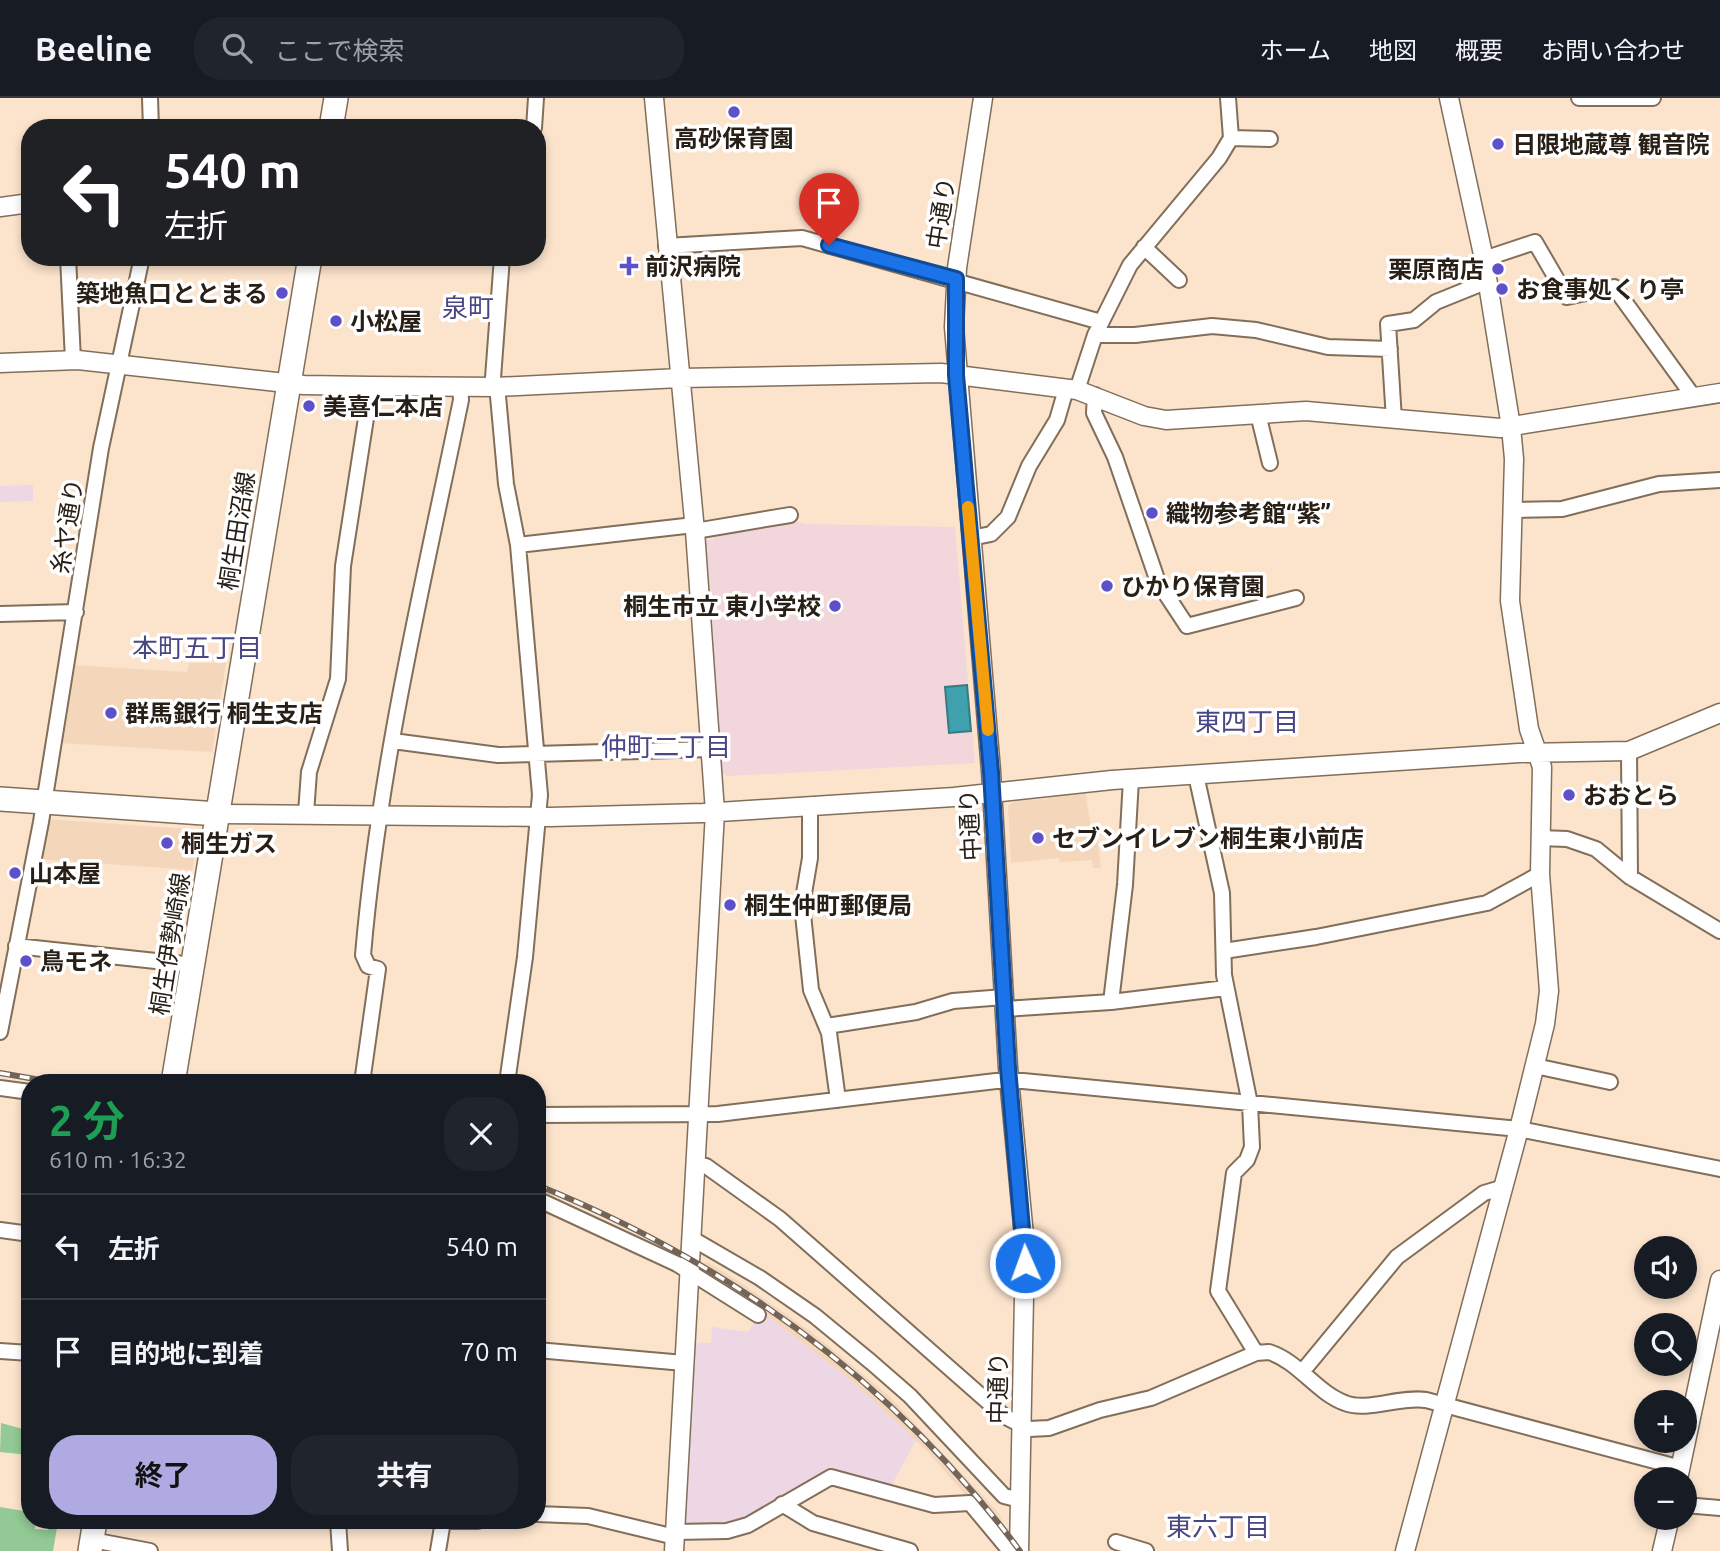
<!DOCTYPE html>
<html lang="ja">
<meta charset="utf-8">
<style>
:root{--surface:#171b24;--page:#20242c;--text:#f1f3f6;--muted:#9ea1a6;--line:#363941;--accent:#afaae2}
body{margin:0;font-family:Ubuntu,"Noto Sans JP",sans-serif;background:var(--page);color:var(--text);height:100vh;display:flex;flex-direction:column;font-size:26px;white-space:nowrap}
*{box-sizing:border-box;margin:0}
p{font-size:23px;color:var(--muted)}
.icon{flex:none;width:38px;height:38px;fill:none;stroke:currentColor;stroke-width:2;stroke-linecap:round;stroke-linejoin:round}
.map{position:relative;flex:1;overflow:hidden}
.panel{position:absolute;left:21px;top:976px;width:525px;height:455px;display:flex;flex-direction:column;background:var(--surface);border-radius:28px;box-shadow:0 4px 10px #0003}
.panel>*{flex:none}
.guide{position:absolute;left:21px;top:21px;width:525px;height:147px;border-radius:28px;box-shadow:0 4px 10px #0003;background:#202124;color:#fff;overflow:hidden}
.buttons{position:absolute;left:1634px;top:1138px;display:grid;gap:14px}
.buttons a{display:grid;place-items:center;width:63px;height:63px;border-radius:50%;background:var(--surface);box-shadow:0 4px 10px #0003;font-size:35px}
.pin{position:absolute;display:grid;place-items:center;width:60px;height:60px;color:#fff;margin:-72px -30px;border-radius:50% 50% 50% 0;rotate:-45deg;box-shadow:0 0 7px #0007}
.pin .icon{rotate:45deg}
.me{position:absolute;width:77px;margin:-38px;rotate:358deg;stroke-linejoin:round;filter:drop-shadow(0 0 5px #0008)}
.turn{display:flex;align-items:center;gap:24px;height:147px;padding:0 28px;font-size:32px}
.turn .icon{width:91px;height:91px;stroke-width:2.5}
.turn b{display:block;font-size:49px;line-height:60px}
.round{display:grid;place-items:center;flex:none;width:74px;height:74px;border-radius:28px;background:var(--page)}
.overview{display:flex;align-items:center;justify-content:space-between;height:119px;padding:0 28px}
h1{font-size:42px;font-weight:700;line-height:52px;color:#1e9e55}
.action{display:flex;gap:14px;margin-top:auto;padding:14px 28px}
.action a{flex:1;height:80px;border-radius:28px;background:var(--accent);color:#111;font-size:28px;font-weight:700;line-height:80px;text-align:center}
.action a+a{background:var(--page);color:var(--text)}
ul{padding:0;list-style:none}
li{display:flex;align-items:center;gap:21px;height:105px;padding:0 28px;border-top:2px solid var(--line)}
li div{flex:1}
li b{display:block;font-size:26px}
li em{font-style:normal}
header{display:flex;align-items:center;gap:42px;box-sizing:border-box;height:98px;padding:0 35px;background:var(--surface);border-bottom:2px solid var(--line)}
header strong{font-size:33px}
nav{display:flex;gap:38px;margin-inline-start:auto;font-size:24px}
.search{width:490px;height:63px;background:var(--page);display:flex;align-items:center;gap:18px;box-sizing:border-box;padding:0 24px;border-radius:28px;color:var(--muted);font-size:26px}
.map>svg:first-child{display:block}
</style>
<header>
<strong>Beeline</strong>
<div class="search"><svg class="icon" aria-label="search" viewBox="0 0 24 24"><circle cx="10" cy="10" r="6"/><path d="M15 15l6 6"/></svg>ここで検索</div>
<nav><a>ホーム</a><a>地図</a><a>概要</a><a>お問い合わせ</a></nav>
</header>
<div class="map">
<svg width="1720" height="1453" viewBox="0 0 1720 1453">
<rect width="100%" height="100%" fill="#fbe3cc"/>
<path fill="#f4d7ba" d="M189,565h37l-14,89 -153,-9 12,-78 116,7z
M1085,691l6,40h5l5,39h-8l-1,-8 -32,2 -1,-4 -48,5 -3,-57 7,-5 32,-2 7,-6z
M45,721l146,10 7,8 -6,33 -156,-11z
M700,1164l9,1 35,22 66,46 80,66 108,115 7,16 -2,10 -75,-86 -75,-70 -92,-71 -62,-39z"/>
<path fill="#edd7e4" d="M33,387v16l-33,1v-16z
M761,1213l92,71 63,58 -26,48 -49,-14 -103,51 -56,1 11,-184 18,1 1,-16 36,5z"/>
<path fill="#f1d6db" d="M791,422l14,4 150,3 20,236 -248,13 -6,-4 -18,-231 11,-2 -1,-5z"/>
<path fill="#92c995" d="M1,1325l29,8v24l-30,-3z
M0,1409l30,5v9h6l-1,8 13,1 2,-9 8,1 -5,29h-53z"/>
<path fill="#3fa0ae" stroke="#387a81" stroke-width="2" d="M967,587l4,46 -22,2 -4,-46z"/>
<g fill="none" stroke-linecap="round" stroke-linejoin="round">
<g stroke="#826e59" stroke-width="18">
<path id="minor" d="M150,0l1,30
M1579,0h74
M534,30l2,-30
M1231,40l39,1
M666,148l136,-8 299,84
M1144,149l35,33
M68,159l5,103
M502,159l-9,121 5,18 8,88 12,61 22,250 -15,162 -18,126
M1484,161l51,-17 32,55 47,-10 79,109
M1095,237h40l77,-9 44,4 72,17 62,2
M1077,292l18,-55 35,-70 89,-107 12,-20 -3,-40
M1095,297l-1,18 21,44 43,125 29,44 109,-28
M1258,316l12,49
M1394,322l-6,-96 26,-4 22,-18 52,-21
M1512,412l50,-1 97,-25 61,-4
M695,433l95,-16
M971,440l20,-4 17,-17 21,-51 28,-46 9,-31
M518,447l176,-20
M0,516l76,-2
M393,643l105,14 213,-6
M1629,653l1,126
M1196,677l26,118 2,82 26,129 2,43 -5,13 -13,13 -16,118 38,62
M810,708v52l-8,47 9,85 18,43 9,67
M306,715l3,-41 29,-93 5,-113 28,-180
M1540,740l27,1 29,10 34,28 90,54
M16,848l177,19
M1224,853l92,-14 171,-34 53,-29
M1111,904l14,-117 6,-106
M1005,911l106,-7 115,-14
M827,928l89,-14 37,-11 51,-4
M0,934l41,-210 60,-374 41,-191
M1535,968l75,16
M362,985l16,-114 -10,-3 -5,-11c16,-188 60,-371 98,-555l-1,-13
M0,990l30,4
M537,1017l181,-1 278,-33h27l496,48 201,40
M697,1066l9,2 74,53 224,197 25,13 20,-1 51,-18 51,-12 105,-45 13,-1c29,9 48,41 76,51 22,9 55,-7 81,-3l255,68
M537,1101l140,65 81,51
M0,1132l30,4
M691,1140l69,40 55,38 56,46 39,34 94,100 16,4
M537,1252l147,13
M0,1253l30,2
M1302,1274l95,-115 87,-64 20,-6
M782,1406l31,19 97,28
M1685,1407l35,3
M537,1416l51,2 87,21
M338,1423l2,30
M675,1434l52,-1 21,-6 83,-48 103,28 36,-2 40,48
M92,1442l58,11
M1116,1444l30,9
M438,1453l5,-30h35"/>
</g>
<g stroke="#826e59" stroke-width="21">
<path id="tertiary" d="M654,0l41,433 20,281 -41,739
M983,0l-26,170 -3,59 37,444 17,297 17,178 -6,305
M0,109l30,-4
M0,265l78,-3 226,25 67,1 125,1 184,-9 261,-5 136,17 67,26 22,4 140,-9 194,17 220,-35
M218,716l332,3 153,-4 251,-16 158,-17 407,-27 110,-2 91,-38
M1678,1381l42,-199
M1405,1453l114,-422 26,-105 4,-33 -9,-117 2,-107 -13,-38 -19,-128 4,-142 -3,-32 -27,-168 -35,-161
M1662,1453l8,-34"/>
</g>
<g stroke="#826e59" stroke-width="26">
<path id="primary" d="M331,30l5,-30
M0,701l218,15
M173,985l137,-826
M90,1453l5,-30"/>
</g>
<use href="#minor" stroke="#fff" stroke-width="14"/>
<use href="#tertiary" stroke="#fff" stroke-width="18"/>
<use href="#primary" stroke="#fff" stroke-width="23"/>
<g stroke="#726456" stroke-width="6">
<path id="rail" d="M0,975l58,10
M537,1087c193,78 358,198 483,366"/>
</g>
<use href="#rail" stroke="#fff" stroke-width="3.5" stroke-dasharray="10" stroke-linecap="butt"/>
</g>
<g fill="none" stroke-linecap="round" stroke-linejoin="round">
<g stroke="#114b97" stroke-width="18">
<path id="route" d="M829,147l127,34v96l35,397 17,296 17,195"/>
</g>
<use href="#route" stroke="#1a73e8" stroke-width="12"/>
<path stroke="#f59e0b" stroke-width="12" d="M968,409l20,223"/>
</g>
<g fill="#5e50c9" stroke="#fff" stroke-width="2.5">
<circle cx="734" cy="14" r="7"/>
<circle cx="1498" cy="46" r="7"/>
<path d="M625.5 157.5h7v7h7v7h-7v7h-7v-7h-7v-7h7z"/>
<circle cx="1498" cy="171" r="7"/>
<circle cx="1502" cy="191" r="7"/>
<circle cx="282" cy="195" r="7"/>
<circle cx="336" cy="223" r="7"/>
<circle cx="309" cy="308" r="7"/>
<circle cx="1152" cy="415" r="7"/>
<circle cx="1107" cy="488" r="7"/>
<circle cx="835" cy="508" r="7"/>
<circle cx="111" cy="615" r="7"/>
<circle cx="1569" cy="697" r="7"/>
<circle cx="1038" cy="740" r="7"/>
<circle cx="167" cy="745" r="7"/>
<circle cx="15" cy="775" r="7"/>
<circle cx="730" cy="807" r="7"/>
<circle cx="26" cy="863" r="7"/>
</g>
<g text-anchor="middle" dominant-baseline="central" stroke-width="7" stroke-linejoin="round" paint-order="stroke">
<g font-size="24" font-weight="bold" fill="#282017" stroke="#fff" text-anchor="start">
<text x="734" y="40" text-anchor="middle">高砂保育園</text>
<text x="1512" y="46">日限地蔵尊 観音院</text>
<text x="645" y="168">前沢病院</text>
<text x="1484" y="171" text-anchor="end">栗原商店</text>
<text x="1516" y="191">お食事処くり亭</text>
<text x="268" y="195" text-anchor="end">築地魚口ととまる</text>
<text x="350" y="223">小松屋</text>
<text x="323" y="308">美喜仁本店</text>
<text x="1166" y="415">織物参考館“紫”</text>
<text x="1121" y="488">ひかり保育園</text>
<text x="821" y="508" text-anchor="end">桐生市立 東小学校</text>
<text x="125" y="615">群馬銀行 桐生支店</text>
<text x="1583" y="697">おおとら</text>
<text x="1052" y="740">セブンイレブン桐生東小前店</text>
<text x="181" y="745">桐生ガス</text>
<text x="29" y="775">山本屋</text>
<text x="744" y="807">桐生仲町郵便局</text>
<text x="40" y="863">鳥モネ</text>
</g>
<g font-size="24" fill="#282017" stroke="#fff">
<text transform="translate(941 115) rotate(-81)">中通り</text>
<text transform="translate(67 428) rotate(-81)">糸ヤ通り</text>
<text transform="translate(237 433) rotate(-81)">桐生田沼線</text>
<text transform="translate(970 727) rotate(-93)">中通り</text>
<text transform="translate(170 846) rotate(-81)">桐生伊勢崎線</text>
<text transform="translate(998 1290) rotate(-89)">中通り</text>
</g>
<g font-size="26" fill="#484683" stroke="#fff">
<text x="468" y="209">泉町</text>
<text x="197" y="549">本町五丁目</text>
<text x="1247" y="623">東四丁目</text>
<text x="666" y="648">仲町二丁目</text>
<text x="1218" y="1428">東六丁目</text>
</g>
</g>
</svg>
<div class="buttons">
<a><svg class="icon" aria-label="sound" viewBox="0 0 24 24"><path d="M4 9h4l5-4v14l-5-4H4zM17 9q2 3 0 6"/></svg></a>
<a><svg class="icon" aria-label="search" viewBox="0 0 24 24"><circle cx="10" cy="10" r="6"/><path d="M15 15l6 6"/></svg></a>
<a>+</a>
<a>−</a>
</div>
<div class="pin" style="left:829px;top:147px;background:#d93025"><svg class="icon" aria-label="arrive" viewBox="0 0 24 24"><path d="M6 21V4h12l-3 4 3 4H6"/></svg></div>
<svg class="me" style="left:1025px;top:1165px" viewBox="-20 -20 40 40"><circle r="17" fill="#1a73e8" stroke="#fff" stroke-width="3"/><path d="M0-11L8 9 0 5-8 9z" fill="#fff"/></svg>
<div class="guide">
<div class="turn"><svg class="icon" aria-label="left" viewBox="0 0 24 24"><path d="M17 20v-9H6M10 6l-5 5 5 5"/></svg><div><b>540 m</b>左折</div></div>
</div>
<section class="panel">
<div class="overview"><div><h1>2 分</h1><p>610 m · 16:32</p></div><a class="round"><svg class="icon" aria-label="close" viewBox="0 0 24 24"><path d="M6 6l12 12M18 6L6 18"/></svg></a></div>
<ul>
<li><svg class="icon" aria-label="left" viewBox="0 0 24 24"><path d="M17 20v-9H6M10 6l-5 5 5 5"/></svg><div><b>左折</b></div><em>540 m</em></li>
<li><svg class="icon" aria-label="arrive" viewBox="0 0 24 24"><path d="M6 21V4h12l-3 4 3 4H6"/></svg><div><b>目的地に到着</b></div><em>70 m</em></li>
</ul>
<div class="action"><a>終了</a><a>共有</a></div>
</section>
</div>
